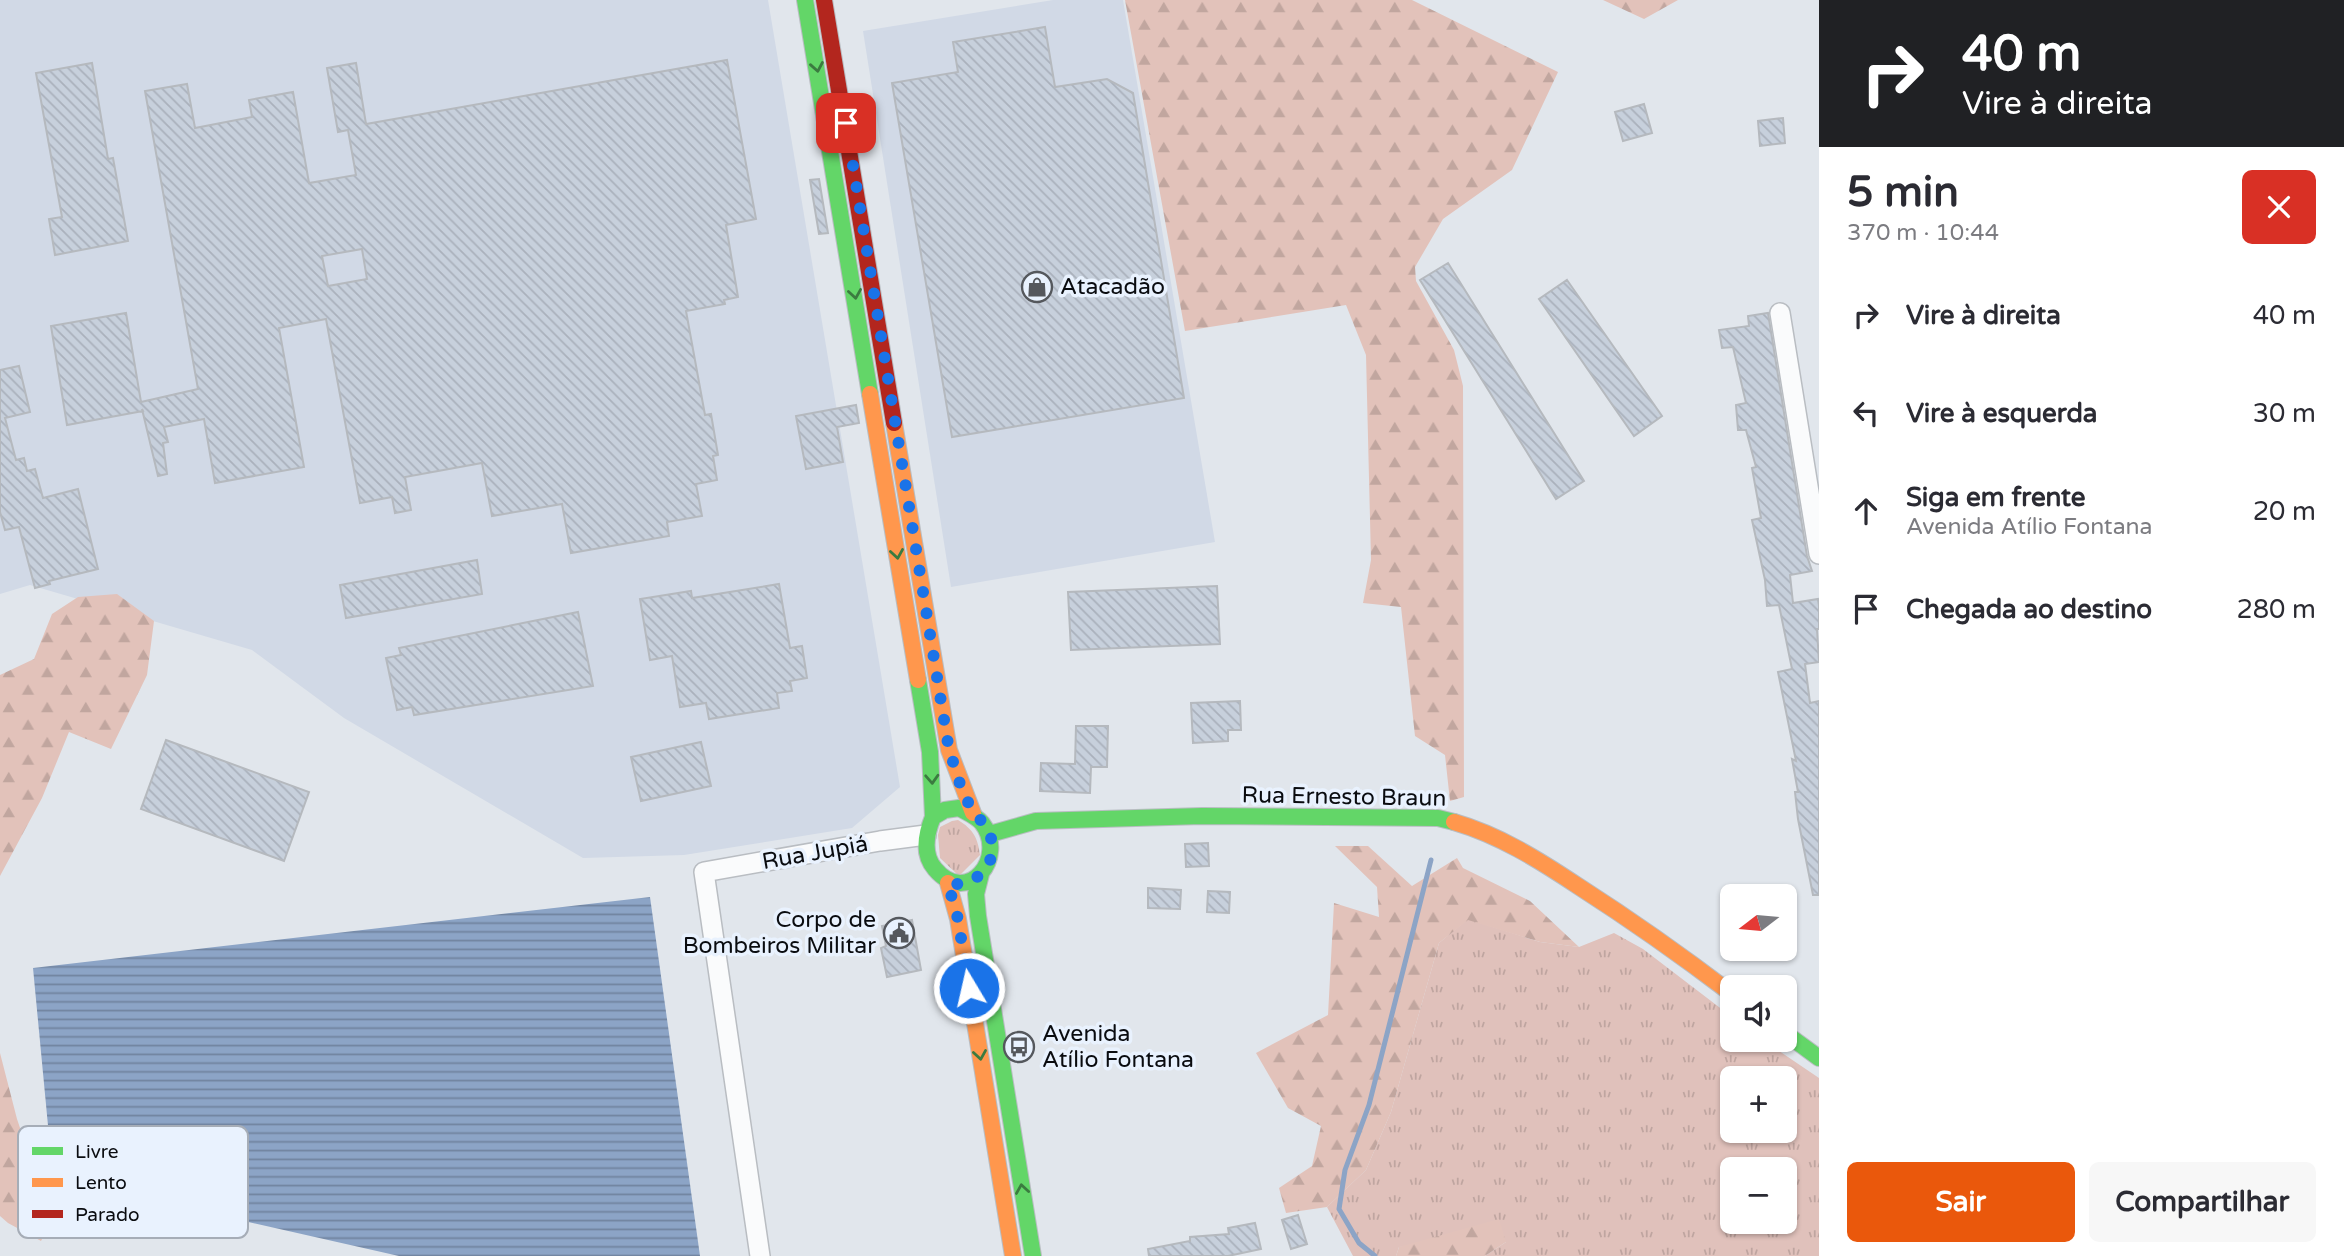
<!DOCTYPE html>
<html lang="pt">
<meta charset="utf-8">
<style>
:root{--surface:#fff;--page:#f7f7f7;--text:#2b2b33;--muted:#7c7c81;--accent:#ea580c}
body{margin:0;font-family:"Varela Round",sans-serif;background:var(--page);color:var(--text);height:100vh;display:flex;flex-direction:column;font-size:26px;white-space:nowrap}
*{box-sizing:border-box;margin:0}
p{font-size:23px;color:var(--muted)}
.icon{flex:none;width:38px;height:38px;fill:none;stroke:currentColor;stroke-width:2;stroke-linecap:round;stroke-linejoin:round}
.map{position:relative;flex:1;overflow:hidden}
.sheet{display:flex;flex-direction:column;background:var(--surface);width:525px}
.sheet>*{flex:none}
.guide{background:#202124;color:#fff;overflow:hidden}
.needle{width:46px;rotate:254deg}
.buttons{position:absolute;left:1720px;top:884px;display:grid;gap:14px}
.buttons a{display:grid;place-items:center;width:77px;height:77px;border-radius:10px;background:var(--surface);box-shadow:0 2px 5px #0004;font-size:35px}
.pin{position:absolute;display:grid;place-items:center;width:60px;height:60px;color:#fff;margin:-30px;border-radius:14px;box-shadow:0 4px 10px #0006}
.me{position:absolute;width:77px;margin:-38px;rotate:351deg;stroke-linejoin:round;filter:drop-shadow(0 0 5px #0008)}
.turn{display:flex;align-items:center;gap:24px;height:147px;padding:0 28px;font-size:32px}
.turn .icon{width:91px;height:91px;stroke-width:2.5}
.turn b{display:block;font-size:49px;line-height:60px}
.round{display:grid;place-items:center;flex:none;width:74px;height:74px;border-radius:10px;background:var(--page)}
.head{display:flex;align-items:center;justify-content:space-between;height:119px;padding:0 28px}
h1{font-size:42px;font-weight:700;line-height:52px}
.action{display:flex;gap:14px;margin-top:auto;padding:14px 28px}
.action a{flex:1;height:80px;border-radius:10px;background:var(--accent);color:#fff;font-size:28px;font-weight:700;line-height:80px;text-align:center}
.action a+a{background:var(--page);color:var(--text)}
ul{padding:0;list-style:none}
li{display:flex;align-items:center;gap:21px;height:98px;padding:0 28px}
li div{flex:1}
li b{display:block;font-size:26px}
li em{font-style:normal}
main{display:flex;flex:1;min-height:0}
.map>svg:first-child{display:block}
</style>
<main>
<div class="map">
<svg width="1819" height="1256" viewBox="0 0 1819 1256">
<defs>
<pattern id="grass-tufts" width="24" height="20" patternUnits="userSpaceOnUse" patternTransform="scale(1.75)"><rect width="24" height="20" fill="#e0c1bb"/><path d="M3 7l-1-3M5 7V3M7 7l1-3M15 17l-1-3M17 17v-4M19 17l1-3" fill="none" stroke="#bfa5a0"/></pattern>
<pattern id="forest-firs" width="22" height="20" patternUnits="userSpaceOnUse" patternTransform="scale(1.75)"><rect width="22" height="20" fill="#e2c2ba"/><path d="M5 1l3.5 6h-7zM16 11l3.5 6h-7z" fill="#c1a69f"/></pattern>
<pattern id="water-rules" width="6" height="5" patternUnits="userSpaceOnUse" patternTransform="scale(1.75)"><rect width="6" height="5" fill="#8ca4c6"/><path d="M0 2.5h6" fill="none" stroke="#71849f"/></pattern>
<pattern id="building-back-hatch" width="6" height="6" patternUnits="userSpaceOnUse" patternTransform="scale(1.75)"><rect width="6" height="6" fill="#c7d0dc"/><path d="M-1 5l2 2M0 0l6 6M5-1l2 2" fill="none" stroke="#aab1bc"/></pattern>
</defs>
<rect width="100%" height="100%" fill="#e1e6ec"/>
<path fill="#d1d9e6" d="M0,0h768l132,787 -48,41 -168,27 -101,3 -239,-140 -92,-68 -222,-65 -30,9z
M1053,0h70l92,542 -264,45 -88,-556z"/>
<path fill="url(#grass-tufts)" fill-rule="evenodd" d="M958,820c15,9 20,18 22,35l-21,21 -19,-18 -2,-23 2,-8 12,-6z
M1468,919l72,23 39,5 35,-14 29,16 89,68v23h31l56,38v178h-334l21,-14 -107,5 -3,9h-43l-26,-49 39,-37 25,-58 48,-169zM1732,1078h53v52h-53zM1732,1169h53v53h-53z"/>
<path fill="url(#forest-firs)" d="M1125,0h287l146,72 -46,98 -69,49 -28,48 1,14 38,69 9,36 1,411 -14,4 -5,-46 -30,-19 -14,-129 -38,-4 8,-43 -5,-205 -20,-50 -161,26z
M1603,0h75l-34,19z
M117,594l37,27 -7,54 -36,74 -42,-17 -27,66 -42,78v-201l34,-16 18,-45 26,-17z
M1335,846h33l44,40 45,-28 6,10 67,33 49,46 -39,-5 -72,-22 -29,23 -48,169 -25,58 -39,37 -41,6 -7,-25 33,-22 9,-40 -33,-18 -32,-55 72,-38 6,-112 45,14 -2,-30z
M0,1053l17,66 22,65 15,32 -13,25 -33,-18 -8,-7z
M1499,1219l7,23 -21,14h-89l3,-9z"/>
<path fill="url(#water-rules)" d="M650,897l50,359h-301l-346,-78 -20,-210z"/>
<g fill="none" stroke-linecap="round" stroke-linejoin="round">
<path stroke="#8ca4c6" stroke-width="5" d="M1375,1256l-16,-13 -20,-34 6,-39 24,-65 62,-245"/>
</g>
<path fill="url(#building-back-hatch)" stroke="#b5b9be" stroke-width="2" fill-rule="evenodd" d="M1045,27l10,60 52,-8 26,14 51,305 -232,39 -60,-354 66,-11 -5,-30z
M727,60l29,159 -30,6 12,72 -14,3 1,4 -39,7 19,104 6,-1 7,41 -5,1 4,24 -21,4 6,32 -35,6 2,14 -98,17 -9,-49 -70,12 -10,-53 -77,14 6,33 -16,3 -3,-16 -32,6 -34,-184 -47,9 25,139 -89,16 -11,-64 -40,8 4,15 -5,1 4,31 -9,2 -16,-67 1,2 -76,14 -16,-99 75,-13 15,89 57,-13 -53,-298 42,-7 8,44 57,-11 -3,-17 44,-8 16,91 47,-8 -8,-45 -10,2 -11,-64 29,-5 10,61zM362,249l5,30 -39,7 -6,-30z
M92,63l16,96 5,-1 15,83 -73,14 -6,-36 13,-2 -26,-144z
M1644,104l8,29 -29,8 -8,-29z
M1783,118l2,25 -25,3 -2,-25z
M819,179l9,54 -9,1 -9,-54z
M1448,263l136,218 -28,18 -136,-219z
M1567,280l95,136 -28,20 -95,-137z
M1768,313l39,243 5,15 -22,4 3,28 25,-4 1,7v23h-2l2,33 -14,2 5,39 9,-2v194h-6l-15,-76 -3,-27h3l-6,-33 4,2 -18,-89 14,-3 -13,-64 -12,1 -2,-26 -13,-60 9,-2 -9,-50 4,-1 -10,-37h-8l-2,-25 10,-2 -13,-56 -11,1 -3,-18 30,-4 -1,-10z
M19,366l11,46 -25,6 11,42 8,-2 3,13 8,-2 8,29 35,-9 20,80 -49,12 1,3 -15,4 -16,-61 -14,3 -5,-18v-142z
M856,405l3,18 -22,4 6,35 -37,7 -10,-53z
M477,560l5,34 -136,24 -6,-33z
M779,584l11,64 12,-2 5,32 -17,3 2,10 -15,2 2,15 -70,11 -3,-16 -26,4 -8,-51 -22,4 -10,-61 51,-8 1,7z
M1217,586l3,58 -149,6 -3,-58z
M578,612l15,74 -179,29 -2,-8 -15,3 -11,-52 15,-3 -2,-7z
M1240,701l1,29h-13v11l-35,2 -2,-40z
M1076,726h32l-1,41h-16l-1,26 -50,-2 1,-28 34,1z
M166,740l143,52 -25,69 -143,-52z
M701,742l10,44 -70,15 -10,-44z
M1208,843l1,23 -23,1 -1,-23z
M1148,888l33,2 -1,19 -32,-1z
M1208,891l22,1 -1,21 -22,-1z
M912,920l9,50 -34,7 -6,-29 5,-2 -4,-20z
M1298,1215l9,29 -16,5 -9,-29z
M1255,1223l6,26 -33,7h-79l-1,-7 42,-8v-4l39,-3 -1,-6z"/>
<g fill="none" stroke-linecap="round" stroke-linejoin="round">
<g stroke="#b9bdc2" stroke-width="22">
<path id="street" d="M1780,313l39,241
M760,1256l-56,-384 176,-31 46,-6"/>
</g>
<g stroke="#b9bdc2" stroke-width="18">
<path id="fast" d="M805,0l65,394
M918,680l12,72 3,65
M959,808c7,4 17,8 23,15 26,34 -14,85 -47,46 -13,-15 -9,-35 -2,-52l12,-7z
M990,834l46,-13 166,-5 236,2 16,4
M981,874l-5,20 2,22 55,340
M1785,1033l34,25"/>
</g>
<g stroke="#b9bdc2" stroke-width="18">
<path id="slow" d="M870,394l48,286
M894,423l55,327 24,63
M1454,822c45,13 85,38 124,64 53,34 104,70 154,108
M948,883l10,36 55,337"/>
</g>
<g stroke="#b9bdc2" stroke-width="18">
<path id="jam" d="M824,0l70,423"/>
</g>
<use href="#street" stroke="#fafbfc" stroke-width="19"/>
<use href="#fast" stroke="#63d668" stroke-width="16"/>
<use href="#slow" stroke="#ff974d" stroke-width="16"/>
<use href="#jam" stroke="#b3261e" stroke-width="16"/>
</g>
<defs><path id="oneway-chevron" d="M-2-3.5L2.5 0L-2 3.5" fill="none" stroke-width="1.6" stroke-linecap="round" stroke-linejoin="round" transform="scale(1.75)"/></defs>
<g stroke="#3b7b40">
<use href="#oneway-chevron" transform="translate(817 67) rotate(80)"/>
<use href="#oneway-chevron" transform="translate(855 294) rotate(81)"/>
<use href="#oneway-chevron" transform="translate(897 554) rotate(81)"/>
<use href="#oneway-chevron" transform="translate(932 779) rotate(87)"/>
<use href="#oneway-chevron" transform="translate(980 1055) rotate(81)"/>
<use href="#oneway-chevron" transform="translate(1022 1189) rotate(-99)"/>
</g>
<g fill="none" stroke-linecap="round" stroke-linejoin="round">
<path stroke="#1a73e8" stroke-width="12" stroke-dasharray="0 21.6" d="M846,123l103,627c5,13 8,28 14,41 4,8 7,18 13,24 5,6 10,10 13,17 12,30 -11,55 -41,52l10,35 11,69"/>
</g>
<defs>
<g id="shop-ring" transform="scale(1.575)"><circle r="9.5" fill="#e9f2fe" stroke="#55585d" stroke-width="1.5"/><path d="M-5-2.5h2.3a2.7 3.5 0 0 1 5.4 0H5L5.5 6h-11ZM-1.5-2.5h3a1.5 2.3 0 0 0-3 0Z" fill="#55585d"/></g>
<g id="civic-ring" transform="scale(1.575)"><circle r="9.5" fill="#e9f2fe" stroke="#55585d" stroke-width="1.5"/><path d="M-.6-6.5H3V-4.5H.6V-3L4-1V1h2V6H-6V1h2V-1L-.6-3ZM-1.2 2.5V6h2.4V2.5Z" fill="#55585d"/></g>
<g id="bus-ring" transform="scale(1.575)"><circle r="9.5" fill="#e9f2fe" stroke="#55585d" stroke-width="1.5"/><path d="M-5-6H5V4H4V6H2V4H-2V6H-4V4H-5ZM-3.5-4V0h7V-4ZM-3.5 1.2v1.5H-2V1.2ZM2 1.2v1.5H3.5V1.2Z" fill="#55585d"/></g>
</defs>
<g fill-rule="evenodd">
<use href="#shop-ring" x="1037" y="287"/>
<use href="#civic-ring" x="899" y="933"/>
<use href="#bus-ring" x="1019" y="1047"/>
</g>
<g text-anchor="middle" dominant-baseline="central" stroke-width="7" stroke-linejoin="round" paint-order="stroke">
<g font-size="23" fill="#0a0c10" stroke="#e9f2fe" text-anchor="start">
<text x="1060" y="287">Atacadão</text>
<text x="876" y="920" text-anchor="end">Corpo de<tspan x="876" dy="26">Bombeiros Militar</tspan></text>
<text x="1042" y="1034">Avenida<tspan x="1042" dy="26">Atílio Fontana</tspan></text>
</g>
<g font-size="23" fill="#0a0c10" stroke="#e9f2fe">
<text transform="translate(1344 797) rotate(1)">Rua Ernesto Braun</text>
<text transform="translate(815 853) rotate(-10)">Rua Jupiá</text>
</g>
</g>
<rect x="18" y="1126" width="230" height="112" rx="10" fill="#e9f2fe" stroke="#a6adb7" stroke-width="2"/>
<rect x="32" y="1147" width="31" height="8" fill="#63d668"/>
<rect x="32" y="1178" width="31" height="9" fill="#ff974d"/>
<rect x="32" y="1210" width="31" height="8" fill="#b3261e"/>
<g font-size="19" fill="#0a0c10">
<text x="75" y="1158">Livre</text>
<text x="75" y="1189">Lento</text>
<text x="75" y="1221">Parado</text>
</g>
</svg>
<div class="buttons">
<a><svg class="needle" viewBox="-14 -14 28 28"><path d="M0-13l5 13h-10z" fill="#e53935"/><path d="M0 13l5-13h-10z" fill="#7c7c81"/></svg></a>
<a><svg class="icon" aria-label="sound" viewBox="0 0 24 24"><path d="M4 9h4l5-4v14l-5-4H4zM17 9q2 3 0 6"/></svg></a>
<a>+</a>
<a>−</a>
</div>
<div class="pin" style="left:846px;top:123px;background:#d93025"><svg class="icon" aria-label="arrive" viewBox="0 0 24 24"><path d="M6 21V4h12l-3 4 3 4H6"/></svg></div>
<svg class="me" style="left:969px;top:988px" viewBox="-20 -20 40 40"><circle r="17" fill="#1a73e8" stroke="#fff" stroke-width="3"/><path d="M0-11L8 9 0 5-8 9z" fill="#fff"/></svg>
</div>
<section class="sheet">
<div class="guide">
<div class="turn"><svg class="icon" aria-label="right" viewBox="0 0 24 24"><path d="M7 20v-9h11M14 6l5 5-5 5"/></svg><div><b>40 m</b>Vire à direita</div></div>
</div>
<div class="head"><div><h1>5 min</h1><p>370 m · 10:44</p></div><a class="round" style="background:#d93025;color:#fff"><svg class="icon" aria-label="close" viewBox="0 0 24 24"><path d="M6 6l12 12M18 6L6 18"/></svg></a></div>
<ul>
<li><svg class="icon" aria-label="right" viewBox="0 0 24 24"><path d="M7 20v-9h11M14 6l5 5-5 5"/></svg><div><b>Vire à direita</b></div><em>40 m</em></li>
<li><svg class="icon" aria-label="left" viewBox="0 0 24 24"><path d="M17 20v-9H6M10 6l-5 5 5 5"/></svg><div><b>Vire à esquerda</b></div><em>30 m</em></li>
<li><svg class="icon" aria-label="ahead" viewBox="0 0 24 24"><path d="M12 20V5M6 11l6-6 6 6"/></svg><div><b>Siga em frente</b><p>Avenida Atílio Fontana</p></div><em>20 m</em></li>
<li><svg class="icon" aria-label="arrive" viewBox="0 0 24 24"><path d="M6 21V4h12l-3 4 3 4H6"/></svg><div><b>Chegada ao destino</b></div><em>280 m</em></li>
</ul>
<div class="action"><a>Sair</a><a>Compartilhar</a></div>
</section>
</main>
